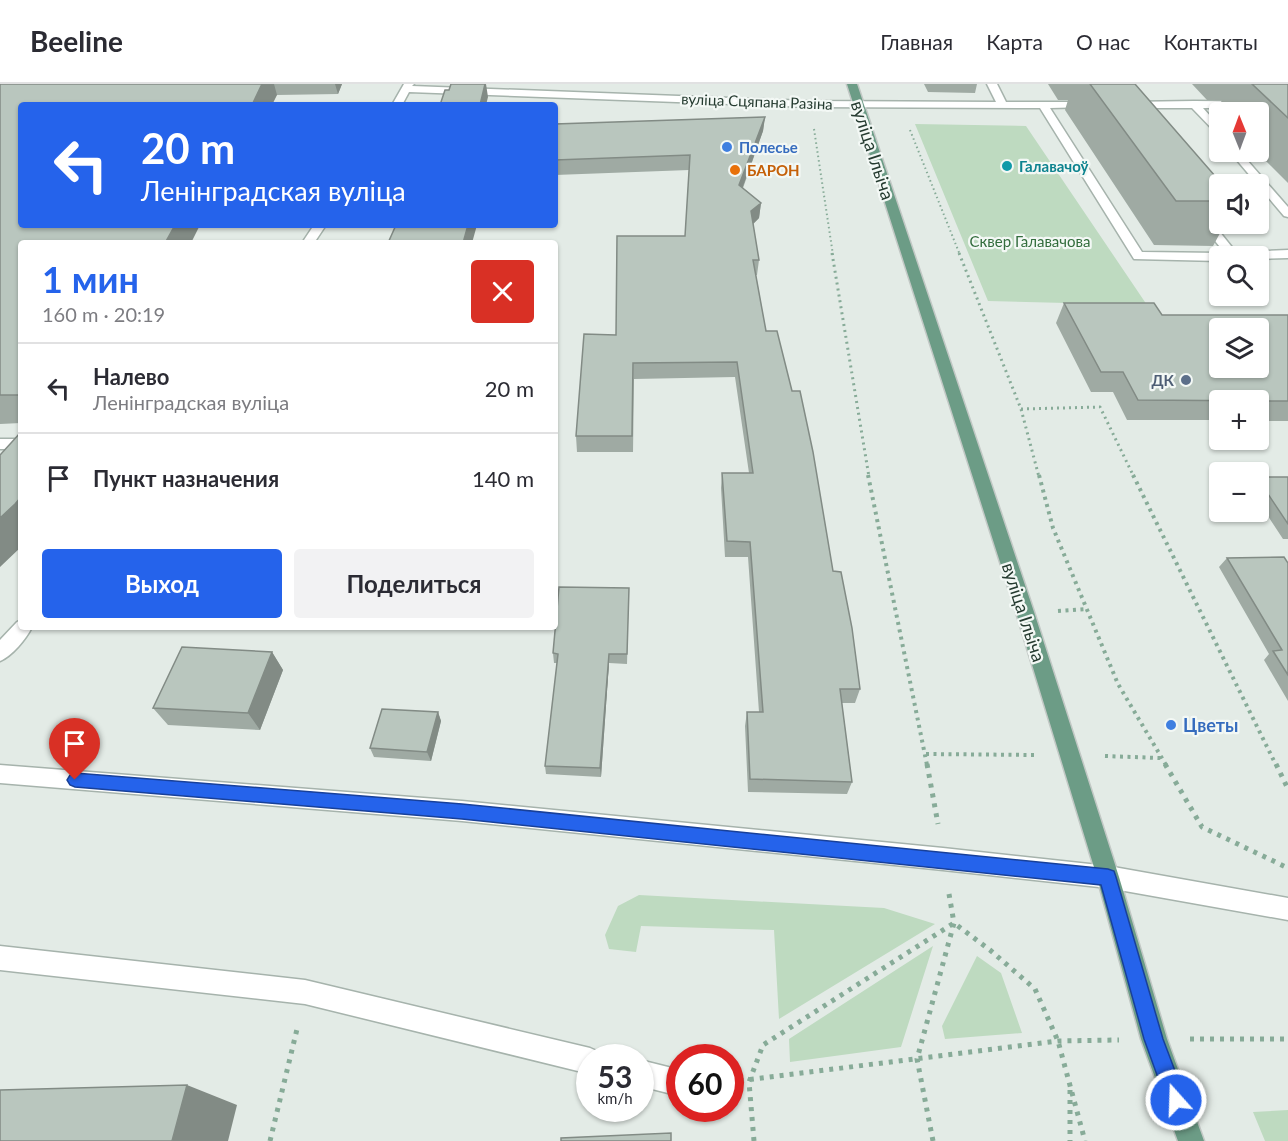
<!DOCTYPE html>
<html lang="ru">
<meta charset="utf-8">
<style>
:root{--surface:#fff;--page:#f2f2f3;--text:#2b2b33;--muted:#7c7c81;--line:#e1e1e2;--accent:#2563eb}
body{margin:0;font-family:Lato,sans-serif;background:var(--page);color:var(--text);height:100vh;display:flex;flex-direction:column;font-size:22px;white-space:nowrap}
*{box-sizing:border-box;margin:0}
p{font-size:20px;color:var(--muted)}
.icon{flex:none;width:33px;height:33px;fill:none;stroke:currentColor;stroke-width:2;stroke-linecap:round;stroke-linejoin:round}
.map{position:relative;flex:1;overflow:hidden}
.details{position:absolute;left:18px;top:156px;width:540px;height:390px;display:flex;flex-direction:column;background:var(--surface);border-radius:6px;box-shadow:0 2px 4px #0004}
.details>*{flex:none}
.hud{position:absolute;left:18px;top:18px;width:540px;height:126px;border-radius:6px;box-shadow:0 2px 4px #0004;background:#2563eb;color:#fff;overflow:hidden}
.needle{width:39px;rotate:359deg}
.tools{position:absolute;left:1209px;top:18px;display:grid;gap:12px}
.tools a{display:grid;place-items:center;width:60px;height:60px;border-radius:6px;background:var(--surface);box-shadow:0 2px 4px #0004;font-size:30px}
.speed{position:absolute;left:576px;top:960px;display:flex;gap:12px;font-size:30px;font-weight:700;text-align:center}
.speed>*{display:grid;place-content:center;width:78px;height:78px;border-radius:50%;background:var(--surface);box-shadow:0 2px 4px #0004;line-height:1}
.speed small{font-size:15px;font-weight:400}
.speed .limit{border:9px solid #d22;background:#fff;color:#111}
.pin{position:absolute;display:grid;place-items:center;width:51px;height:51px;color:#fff;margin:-62px -26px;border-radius:50% 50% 50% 0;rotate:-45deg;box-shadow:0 0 6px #0007}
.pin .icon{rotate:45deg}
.me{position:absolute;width:66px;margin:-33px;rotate:340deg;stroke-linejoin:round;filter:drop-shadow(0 0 4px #0008)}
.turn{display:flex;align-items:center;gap:21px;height:126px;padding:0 24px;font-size:27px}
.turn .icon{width:78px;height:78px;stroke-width:2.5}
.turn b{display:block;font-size:42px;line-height:51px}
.round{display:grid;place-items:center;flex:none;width:63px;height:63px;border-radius:6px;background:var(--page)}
.overview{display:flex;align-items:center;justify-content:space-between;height:102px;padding:0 24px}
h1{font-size:36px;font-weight:700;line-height:45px;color:var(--accent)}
.button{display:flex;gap:12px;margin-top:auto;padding:12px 24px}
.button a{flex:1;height:69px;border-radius:6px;background:var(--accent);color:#fff;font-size:24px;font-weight:700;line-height:69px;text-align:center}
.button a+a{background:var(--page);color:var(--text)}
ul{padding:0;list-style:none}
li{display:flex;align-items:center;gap:18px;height:90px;padding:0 24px;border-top:2px solid var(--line)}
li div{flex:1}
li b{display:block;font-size:22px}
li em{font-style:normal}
header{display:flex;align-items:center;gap:36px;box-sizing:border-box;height:84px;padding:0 30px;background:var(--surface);border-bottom:2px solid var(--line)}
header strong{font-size:28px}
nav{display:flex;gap:33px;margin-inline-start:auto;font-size:21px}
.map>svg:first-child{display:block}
</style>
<header>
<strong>Beeline</strong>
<nav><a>Главная</a><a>Карта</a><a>О нас</a><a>Контакты</a></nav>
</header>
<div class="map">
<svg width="1288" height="1057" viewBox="0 0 1288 1057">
<rect width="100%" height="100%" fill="#e3ebe6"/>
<path fill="#bedac0" d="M915,40l111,2 121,179 -159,-4z
M639,811l245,13 51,16 -156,95 -5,-89 -133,-4 -5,26 -27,-3 -4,-14 13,-29z
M933,862l-32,101 -111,15 -1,-23z
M977,872l24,17 21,60 -77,6 -3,-13z
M1288,1026v31h-23l-12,-29z"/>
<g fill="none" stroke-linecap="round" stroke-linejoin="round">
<g stroke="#a6b3ac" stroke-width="3">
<path id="minor" d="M404,0h10l-2,2 398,15 186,1 -9,-18h10l9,18h83l3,1v4l-42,1 92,144 78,1 6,3h-6v5l-86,-2 -94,-151 -230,-1 -401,-15 -7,13h-10z
M1194,17l94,1v6h-85l17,19v10l-28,-29h-64l-5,-3 5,-3z
M1230,68h10l48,55v10l-4,-1z
M1203,131l4,1 32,40h-12l-30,-38z
M314,141h12l-12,18h-12z
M1288,166v8l-30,1v-3h-18l6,-4z
M0,355h21v10h-21z
M21,536v7h11c-6,12 -20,29 -32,34v-21l17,-18z
M0,681l462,36 481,47 165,18 180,32v22l-180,-32 -165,-18 -481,-49 -462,-38z
M0,862l305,34 285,68 9,4 2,6h-11v16l-285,-70 -305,-34z
M640,976l40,10v26l-40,-10z"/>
</g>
<g stroke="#c2c8c5" stroke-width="3">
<path id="major" d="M847,0h10l177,528 85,265 48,162 37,102h-26l-37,-102 -44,-162 -81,-265z"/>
</g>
<path stroke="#87ab98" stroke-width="2" stroke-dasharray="1.5 3" stroke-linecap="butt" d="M814,45l19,126
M910,46l50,125"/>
<path stroke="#87ab98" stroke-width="3" stroke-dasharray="2 4" stroke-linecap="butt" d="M832,169l37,224
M959,169l62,156 18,68
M1021,325l79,-2 34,70"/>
<path stroke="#87ab98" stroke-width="4" stroke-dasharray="3 4.5" stroke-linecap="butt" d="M868,391l59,290
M1039,391l14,53 65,156 48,81
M1133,391l143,290
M1058,527l29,-2
M926,670l111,1
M1105,672l55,2"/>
<path stroke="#87ab98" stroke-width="5" stroke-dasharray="4 6" stroke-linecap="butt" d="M927,680l11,60
M1165,680l37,63 86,41
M1276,680l12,25
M1190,955h98
M730,998l328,-41 61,-1
M1070,1006v51
M270,1057l28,-116
M754,1057l-5,-59 14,-37 191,-122 36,27 45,39 23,52 27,100
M933,1057l-16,-82 37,-136 -5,-29"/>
<use href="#minor" fill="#fff" fill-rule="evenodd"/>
<use href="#major" fill="#6c9c86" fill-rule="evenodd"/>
</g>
<path fill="#9faaa3" d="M0,0h342l-4,10 -61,1 -256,148v180l-21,1z
M924,0h53l-2,9 -47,-1z
M1048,0h87l85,100v40h5l-12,22 -59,-1 -89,-135 3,-10h-10z
M1192,0h96v99l-31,-31h1v-40l-38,1 -3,-3 5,-10h-15z
M765,33l-2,14 -20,57 18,15 -2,15 -6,6 6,36 -2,15h-1l10,56 67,240 27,118 -5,14h-13l10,79 -5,12 -99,-2 -3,-66 2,-14h12l-11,-155h-23l-4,-69 1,-15h27l-14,-96 -101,2 -1,73h-56l-1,-16 40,-101 69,-99 4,-66 -134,5v-51z
M1064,219l98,12h126v106h-30v-21h-38v20h-93l-14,-28h-22l-35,-69z
M1258,393h30v62h-5l-25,-38z
M1227,474l61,5v138l-24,-41 5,-6 -50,-87z
M629,504l-2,76 -18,-1 -8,114 -55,-3 -1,-8 12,-103h-3l-1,-10z
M272,568l11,18 -23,60 -92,-5 -15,-17z
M438,628l3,9 -10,40 -57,-4 -4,-9z"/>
<path fill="#828b85" d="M262,0h12l3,11 -5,10h-20z
M335,0h7l-4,10z
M485,0h1l2,13 -2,8h-6z
M765,33l-2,14 -25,69 1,-15z
M761,119l-2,15 -9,9 1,-16z
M175,141h25l-9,18h-26z
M468,141h9l-5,18h-9z
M21,413v50l-21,20v-49z
M272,568l11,18 -23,60 -12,-17z
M609,570v9l-8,114 -1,-9z
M438,628l3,9 -10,40 -4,-9z
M187,1001l50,20 -9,36h-56z"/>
<path fill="#b9c6be" stroke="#828b85" stroke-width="1.5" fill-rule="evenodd" d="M0,0h262l-10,21h-231v120h154l-10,18h-144v152h-21z
M451,0h34l-5,21h-40l5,-15h4z
M1090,0h45l87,100h-2v17h-44z
M1252,0h36v34z
M765,33l-26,68 22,18 -10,8 8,49h-6l13,71h11l15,60h8l13,61 20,119 8,1 11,56 8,61h-20l12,93 -102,-3 -3,-67h16l-13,-170 -23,-1 -5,-68h31l-16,-111 -104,1 -1,73h-56l8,-102 32,1 1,-99h68l5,-81 -135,5v-36z
M396,141h72l-5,18h-75z
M1064,219h90l8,12h126v86l-150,-1 -15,-28h-22zM1220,244h38v40h-38z
M21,348v65l-6,7 -15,14v-63z
M1258,393h30v47l-30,-45z
M1284,473l4,6v112l-15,-24 9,-1 -55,-92z
M559,503l70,1 -2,66h-18l-9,114 -55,-2 13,-112 -5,-1z
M182,563l90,5 -24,61 -95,-5z
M382,625l56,3 -11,40 -57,-4z
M187,1001l-15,56h-172v-51z
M671,1049v8h-110v-3z"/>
<path fill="#2563eb" stroke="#184099" stroke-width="1.5" d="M75,689l387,31 646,65 6,2 2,6 47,162 23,61 -3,7 -7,3 -7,-3 -3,-7 -22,-61 -43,-154 -639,-66 -387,-32 -5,-2 -3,-5 3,-5z"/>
<g fill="#3f7fe0" stroke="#f3f8f5" stroke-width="2">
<circle cx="727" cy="63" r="6"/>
<circle cx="1171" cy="641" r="6"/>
</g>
<circle fill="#0f9aa8" stroke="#f3f8f5" stroke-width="2" cx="1007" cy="82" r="6"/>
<circle fill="#e8710a" stroke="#f3f8f5" stroke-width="2" cx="735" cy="86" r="6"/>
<circle fill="#5c6f8a" stroke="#f3f8f5" stroke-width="2" cx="1186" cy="296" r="6"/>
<g text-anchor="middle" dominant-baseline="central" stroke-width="4.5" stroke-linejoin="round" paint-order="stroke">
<g font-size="15" fill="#253b30" stroke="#f3f8f5">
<text transform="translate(757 17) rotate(2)">вуліца Сцяпана Разіна</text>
</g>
<g font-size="15" font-weight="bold" fill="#366cbe" stroke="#f3f8f5" text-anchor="start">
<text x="739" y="63">Полесье</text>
</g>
<g font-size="15" font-weight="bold" fill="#0d838f" stroke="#f3f8f5" text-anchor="start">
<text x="1019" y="82">Галавачоў</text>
</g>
<g font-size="15" font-weight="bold" fill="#c56008" stroke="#f3f8f5" text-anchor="start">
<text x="747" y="86">БАРОН</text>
</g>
<g font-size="15" fill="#336d3d" stroke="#f3f8f5">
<text x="1030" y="157">Сквер Галавачова</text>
</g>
<g font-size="15" font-weight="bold" fill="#4e5e75" stroke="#f3f8f5" text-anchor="end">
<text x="1174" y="296">ДК</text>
</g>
<g font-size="18" fill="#253b30" stroke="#f3f8f5">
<text transform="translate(873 66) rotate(72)">вуліца Ільіча</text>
<text transform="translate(1024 528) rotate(72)">вуліца Ільіча</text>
</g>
<g font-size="18" font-weight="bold" fill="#366cbe" stroke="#f3f8f5" text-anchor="start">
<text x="1183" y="641">Цветы</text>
</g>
</g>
</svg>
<div class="tools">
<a><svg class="needle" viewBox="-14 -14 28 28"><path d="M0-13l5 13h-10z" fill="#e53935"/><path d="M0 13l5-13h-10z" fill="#7c7c81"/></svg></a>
<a><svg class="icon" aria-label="sound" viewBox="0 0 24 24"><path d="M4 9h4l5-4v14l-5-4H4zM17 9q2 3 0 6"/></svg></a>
<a><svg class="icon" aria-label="search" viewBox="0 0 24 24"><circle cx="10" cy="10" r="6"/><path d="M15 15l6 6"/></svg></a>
<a><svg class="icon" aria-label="layers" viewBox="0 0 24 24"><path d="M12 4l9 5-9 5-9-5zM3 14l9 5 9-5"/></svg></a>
<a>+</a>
<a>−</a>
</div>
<div class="speed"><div>53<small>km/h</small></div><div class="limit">60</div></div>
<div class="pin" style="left:75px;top:696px;background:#d93025"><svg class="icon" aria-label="arrive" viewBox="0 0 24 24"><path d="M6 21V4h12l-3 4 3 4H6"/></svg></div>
<svg class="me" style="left:1176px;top:1016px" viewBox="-20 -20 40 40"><circle r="17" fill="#2563eb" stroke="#fff" stroke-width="3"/><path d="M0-11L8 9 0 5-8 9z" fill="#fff"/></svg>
<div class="hud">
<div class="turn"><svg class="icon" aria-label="left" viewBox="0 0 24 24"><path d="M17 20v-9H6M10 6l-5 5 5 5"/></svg><div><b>20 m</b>Ленінградская вуліца</div></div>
</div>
<section class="details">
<div class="overview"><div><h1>1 мин</h1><p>160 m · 20:19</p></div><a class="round" style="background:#d93025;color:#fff"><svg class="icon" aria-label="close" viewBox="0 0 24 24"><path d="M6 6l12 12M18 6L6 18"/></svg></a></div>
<ul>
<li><svg class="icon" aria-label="left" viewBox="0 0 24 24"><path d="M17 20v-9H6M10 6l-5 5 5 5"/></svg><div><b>Налево</b><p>Ленінградская вуліца</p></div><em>20 m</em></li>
<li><svg class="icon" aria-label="arrive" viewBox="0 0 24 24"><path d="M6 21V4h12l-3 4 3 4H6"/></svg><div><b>Пункт назначения</b></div><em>140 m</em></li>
</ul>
<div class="button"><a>Выход</a><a>Поделиться</a></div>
</section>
</div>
